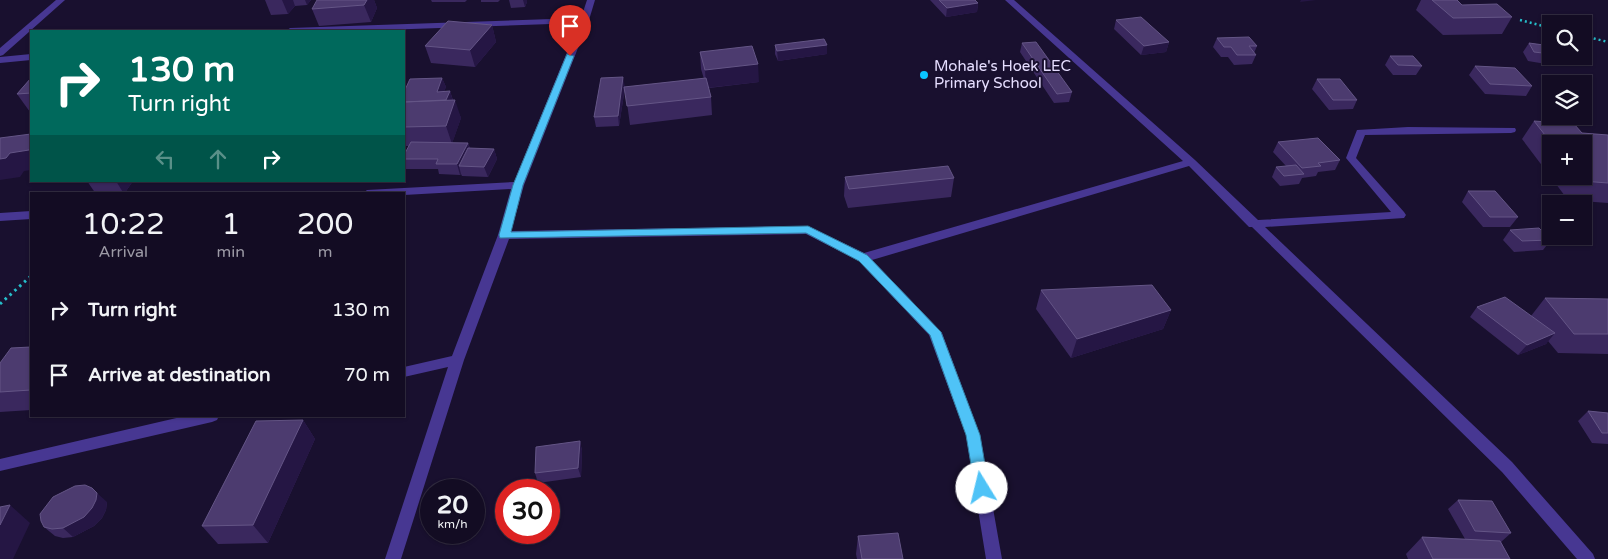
<!DOCTYPE html>
<meta charset="utf-8">
<style>
:root{--surface:#130c23;--page:#1c152b;--text:#f1f3f6;--muted:#9d9ba6;--line:#322c41}
body{margin:0;font-family:"Varela Round",sans-serif;background:var(--page);color:var(--text);height:100vh;display:flex;flex-direction:column;font-size:19px;white-space:nowrap}
*{box-sizing:border-box;margin:0}
p{font-size:16px;color:var(--muted)}
.icon{flex:none;width:28px;height:28px;fill:none;stroke:currentColor;stroke-width:2;stroke-linecap:round;stroke-linejoin:round}
.map{position:relative;flex:1;overflow:hidden}
.sheet{position:absolute;left:30px;top:192px;width:375px;height:225px;display:flex;flex-direction:column;background:var(--surface);border-radius:0px;box-shadow:0 1px 4px #0004,0 0 0 1px var(--line)}
.sheet>*{flex:none}
.hud{position:absolute;left:30px;top:30px;width:375px;height:152px;border-radius:0px;box-shadow:0 1px 4px #0004,0 0 0 1px var(--line);background:#00695c;color:#fff;overflow:hidden}
.buttons{position:absolute;left:1542px;top:15px;display:grid;gap:10px}
.buttons a{display:grid;place-items:center;width:50px;height:50px;border-radius:0px;background:var(--surface);box-shadow:0 1px 4px #0004,0 0 0 1px var(--line);font-size:25px}
.speed{position:absolute;left:420px;top:479px;display:flex;gap:10px;font-size:25px;font-weight:700;text-align:center}
.speed>*{display:grid;place-content:center;width:65px;height:65px;border-radius:50%;background:var(--surface);box-shadow:0 1px 4px #0004,0 0 0 1px var(--line);line-height:1}
.speed small{font-size:12px;font-weight:400}
.speed .limit{border:8px solid #d22;background:#fff;color:#111}
.pin{position:absolute;display:grid;place-items:center;width:42px;height:42px;color:#fff;margin:-51px -21px;border-radius:50% 50% 50% 0;rotate:-45deg;box-shadow:0 0 5px #0007}
.pin .icon{rotate:45deg}
.me{position:absolute;width:55px;margin:-28px;rotate:351deg;stroke-linejoin:round;filter:drop-shadow(0 0 4px #0008)}
.turn{display:flex;align-items:center;gap:18px;height:105px;padding:0 15px;font-size:22px}
.turn .icon{width:65px;height:65px;stroke-width:2.5}
.turn b{display:block;font-size:35px;line-height:42px}
.lanes{display:flex;align-items:center;height:48px;padding:0 15px;background:#0003;justify-content:center;gap:25px;direction:ltr}
.lanes .off{opacity:.35}
.eta{display:flex;justify-content:space-evenly;align-items:center;height:85px;text-align:center}
.eta b{font-size:30px;font-weight:600;line-height:35px}
ul{padding:0;list-style:none}
li{display:flex;align-items:center;gap:15px;height:65px;padding:0 15px}
li div{flex:1}
li b{display:block;font-size:19px}
li em{font-style:normal}
.map>svg:first-child{display:block}
</style>
<div class="map">
<svg width="1608" height="559" viewBox="0 0 1608 559">
<rect width="100%" height="100%" fill="#19102f"/>
<g fill="none" stroke-linecap="round" stroke-linejoin="round">
<path stroke="#26beca" stroke-width="2.5" stroke-dasharray="2 3" stroke-linecap="butt" d="M1520,20l31,8
M1584,36l24,6"/>
<path stroke="#26beca" stroke-width="3" stroke-dasharray="2.5 4" stroke-linecap="butt" d="M0,304l31,-28"/>
<path fill="#473792" fill-rule="evenodd" d="M56,0h9l-62,55 -3,1v-8z
M587,0h8l-6,20 -65,165 -13,46 297,-5 56,27 319,-92 -178,-161h9l181,160 63,60 133,-8 -45,-54 11,-28 51,-3 107,1 1,2 -1,2 -4,1 -146,2 -9,23 48,54 2,3 -2,3 -139,9 247,235 81,92 2,5h-18l-75,-87 -250,-245h-3l-60,-61 -317,94 70,73 38,102 22,124h-16l-20,-124 -37,-100 -70,-74 -53,-27 -297,5 -45,121 -63,199h-16l63,-192 -44,10v-10l48,-11 46,-121 13,-46 -107,6v-1h-42l5,-4 147,-8 65,-159 -224,8h-69l4,-3 291,-10z
M31,54v6l-31,3v-6z
M31,211v8l-31,2v-8z
M185,416h34l-2,4 -5,2 -212,49v-12z"/>
</g>
<path fill="#3a285e" fill-rule="evenodd" d="M265,0h46l-4,5 -12,1 -7,8 -17,1z
M374,0l3,8 -6,14 -52,4 -7,-17z
M431,0h36l-2,2h-33z
M481,0h19l-2,2h-17z
M509,0h18v2l-2,5 -14,1z
M930,0h45l3,3 -1,9 -31,5z
M1421,0h36l5,5 50,12 -10,17 -59,1 -27,-25z
M1116,20l53,22 -3,10 -25,3 -27,-26z
M492,25l4,17 -21,25 -44,-4 -6,-17z
M1217,38l40,8 -3,7 2,2 -4,9 -18,1 -6,-8h-7l-8,-10z
M1022,43l50,49 -3,10 -15,1 -34,-51z
M1529,43l22,3v10h9l-3,4 -8,-1 -3,5 -18,-3 -5,-9z
M775,45h52v9l-49,7 -3,-7z
M700,52l59,30 -50,6 2,9 1,18 -82,10 -5,-37 -6,38 -23,1 -2,-10 31,-30 79,-8 -3,-10z
M1390,56l32,10 -6,9h-23l-8,-10z
M1475,66l57,20 -6,10 -41,-2 -16,-19z
M31,78v34h-1l-13,-18z
M442,78l4,9 -2,4h6l3,9 8,18 -9,25h16l2,5 24,1 3,10 -9,18 -26,-1 -1,-2 -1,1 -21,-1 -1,-5h-33l-1,-4v-10l5,-9h-5v-54z
M1317,79l40,21 -4,9 -24,1 -17,-21z
M1534,121l48,12 26,2v68l-40,-3 -46,-61zM1551,144h33v32h-33z
M1278,142l62,18 -5,10 -17,2 -2,4 -14,2 -3,6 -19,2 -8,-9 4,-10 10,-1 -13,-14z
M845,177l109,1 -3,19 -103,11 -4,-12z
M87,181h46l-9,13h-28z
M1468,191l50,26 -8,10h-27l-21,-25z
M1510,230l41,10 -8,10 -29,2 -11,-12z
M1041,290l130,20 -8,19 -92,29 -35,-49z
M1545,298l63,1v55l-50,-1 -10,-12 -2,3 -28,11 -48,-38 7,-10 54,9z
M31,347v63l-31,2v-49z
M1588,411l20,2v31l-16,-1 -14,-22z
M303,420l12,19 -47,104 -50,1 -16,-18z
M580,441l2,10 -1,26 -43,6 -3,-10z
M1458,500l53,33 -10,9 9,17h-102l-2,-5 16,-17 43,2 -17,-30z
M107,502l-1,8 -4,8 -8,8 -21,11 -10,1 -8,-2 -11,-9z
M858,536l45,23h-46l-1,-5z"/>
<path fill="#251644" d="M282,0h11l2,6 -7,8z
M305,0h6l-4,5z
M367,0h7l3,8 -6,14 -7,-17z
M523,0h4v2l-2,5z
M1301,0h15l-16,2z
M978,3l-1,9 -31,5 1,-9z
M492,25l4,17 -21,25 -5,-17z
M1169,42l-3,10 -25,3 3,-9z
M827,45v9l-49,7 -1,-10z
M758,64l1,18 -53,6 -1,-18z
M623,77l2,10 -6,39 -1,-10z
M442,78l4,9 -6,14 -3,-9z
M450,91l3,10 -8,1z
M455,100l6,18 -9,26 -6,-18z
M468,143l3,10 -12,13 2,8 -1,1 -3,-11z
M31,146v24l-7,1 -4,6 -20,3v-21l10,-6z
M494,149l3,10 -9,18 -4,-10z
M116,181h17l-9,13z
M1171,310l-8,19 -92,29 6,-19z
M1555,333l-9,11 -28,11 9,-10z
M303,420l12,19 -47,104 -15,-18z
M580,441l2,10 -1,26 -3,-9z
M97,493l10,9 -1,8 -4,8 -8,8 -21,11 -10,-9z
M10,505l20,18 -17,36h-13v-34z"/>
<path fill="#4c3b6f" stroke="#645586" d="M317,0h50l-3,5 -52,4z
M939,0h36l3,3 -31,5z
M1432,0h25l5,5 35,-1 15,13 -59,1z
M1141,17l28,25 -25,4 -28,-26z
M448,21l44,4 -22,25 -45,-4z
M1249,37l8,9h-8l7,9h-19l-6,-8h-7l-7,-9z
M824,39l3,6 -50,6 -2,-6z
M1036,42l36,50 -15,2 -35,-51z
M1529,43l22,3v3h-2l2,3v2l-17,-2z
M752,46l6,18 -53,6 -5,-18z
M1390,56h23l9,10 -24,-1z
M1475,66l40,2 17,18 -42,-2z
M623,77l-5,39 -24,1 7,-39z
M31,78v15l-14,1z
M442,78l-5,14 13,-1 -4,9 -42,2v-10l6,-13z
M706,78l5,19 -84,9 -3,-19z
M1317,79h23l17,21h-24z
M455,100l-9,26 -42,1v-25z
M1534,121l40,3 8,9 26,2v48l-26,-2 -4,-5h6v-32h-32z
M31,134v12l-2,4 -19,3 -4,5 -6,1v-21z
M1318,138l22,22 -22,3 3,3 -19,2 -24,-26z
M411,142l57,1 -11,21h-21l2,-5h-34v-4z
M468,148l26,1 -10,18 -25,-1z
M1296,165l8,9 -20,2 -8,-9z
M948,166l6,12 -105,11 -4,-12z
M1468,191h27l23,26h-28z
M1539,228l12,12 -29,1 -12,-11z
M1152,285l19,25 -94,29 -36,-49z
M1505,297l50,36 -28,12 -50,-38z
M1545,298l63,1v35h-34z
M31,347v43l-31,2v-29l11,-15z
M1588,411l20,2v20h-6z
M303,420l-50,105 -51,1 54,-105z
M580,441l-2,27 -43,5 1,-26z
M85,485l7,3 5,5 -1,7 -4,8 -8,9 -21,11 -11,1 -8,-2 -3,-6 -1,-7 13,-17 22,-11z
M1458,500l34,1 19,32 -36,-2z
M10,505l-10,20v-18z
M898,533l5,26h-41l-4,-23z
M1422,537l78,4 10,18h-77z"/>
<path fill="#4fc3f7" stroke="#337fa1" d="M567,54l7,2 -51,129 -12,47 297,-6 59,29 74,77 39,103 9,53 -2,5 -5,1 -5,-1 -2,-5 -9,-53 -36,-100 -71,-74 -53,-28 -306,5 -1,-3 14,-50z"/>
<circle fill="#0ac5ff" stroke="#19102f" stroke-width="2" cx="924" cy="75" r="5"/>
<g text-anchor="middle" dominant-baseline="central" stroke-width="4" stroke-linejoin="round" paint-order="stroke">
<g font-size="15" fill="#e6deff" stroke="#19102f" text-anchor="start">
<text x="934" y="66">Mohale's Hoek LEC<tspan x="934" dy="17">Primary School</tspan></text>
</g>
</g>
</svg>
<div class="buttons">
<a><svg class="icon" aria-label="search" viewBox="0 0 24 24"><circle cx="10" cy="10" r="6"/><path d="M15 15l6 6"/></svg></a>
<a><svg class="icon" aria-label="layers" viewBox="0 0 24 24"><path d="M12 4l9 5-9 5-9-5zM3 14l9 5 9-5"/></svg></a>
<a>+</a>
<a>−</a>
</div>
<div class="speed"><div>20<small>km/h</small></div><div class="limit">30</div></div>
<div class="pin" style="left:570px;top:56px;background:#d93025"><svg class="icon" aria-label="arrive" viewBox="0 0 24 24"><path d="M6 21V4h12l-3 4 3 4H6"/></svg></div>
<svg class="me" style="left:982px;top:488px" viewBox="-20 -20 40 40"><circle r="19" fill="#fff"/><path d="M0-13L10 11 0 6-10 11z" fill="#4fc3f7"/></svg>
<div class="hud">
<div class="turn"><svg class="icon" aria-label="right" viewBox="0 0 24 24"><path d="M7 20v-9h11M14 6l5 5-5 5"/></svg><div><b>130 m</b>Turn right</div></div>
<div class="lanes"><svg class="icon off" aria-label="left" viewBox="0 0 24 24"><path d="M17 20v-9H6M10 6l-5 5 5 5"/></svg><svg class="icon off" aria-label="ahead" viewBox="0 0 24 24"><path d="M12 20V5M6 11l6-6 6 6"/></svg><svg class="icon" aria-label="right" viewBox="0 0 24 24"><path d="M7 20v-9h11M14 6l5 5-5 5"/></svg></div>
</div>
<section class="sheet">
<div class="eta">
<div><b>10:22</b><p>Arrival</p></div>
<div><b>1</b><p>min</p></div>
<div><b>200</b><p>m</p></div>
</div>
<ul>
<li><svg class="icon" aria-label="right" viewBox="0 0 24 24"><path d="M7 20v-9h11M14 6l5 5-5 5"/></svg><div><b>Turn right</b></div><em>130 m</em></li>
<li><svg class="icon" aria-label="arrive" viewBox="0 0 24 24"><path d="M6 21V4h12l-3 4 3 4H6"/></svg><div><b>Arrive at destination</b></div><em>70 m</em></li>
</ul>
</section>
</div>
